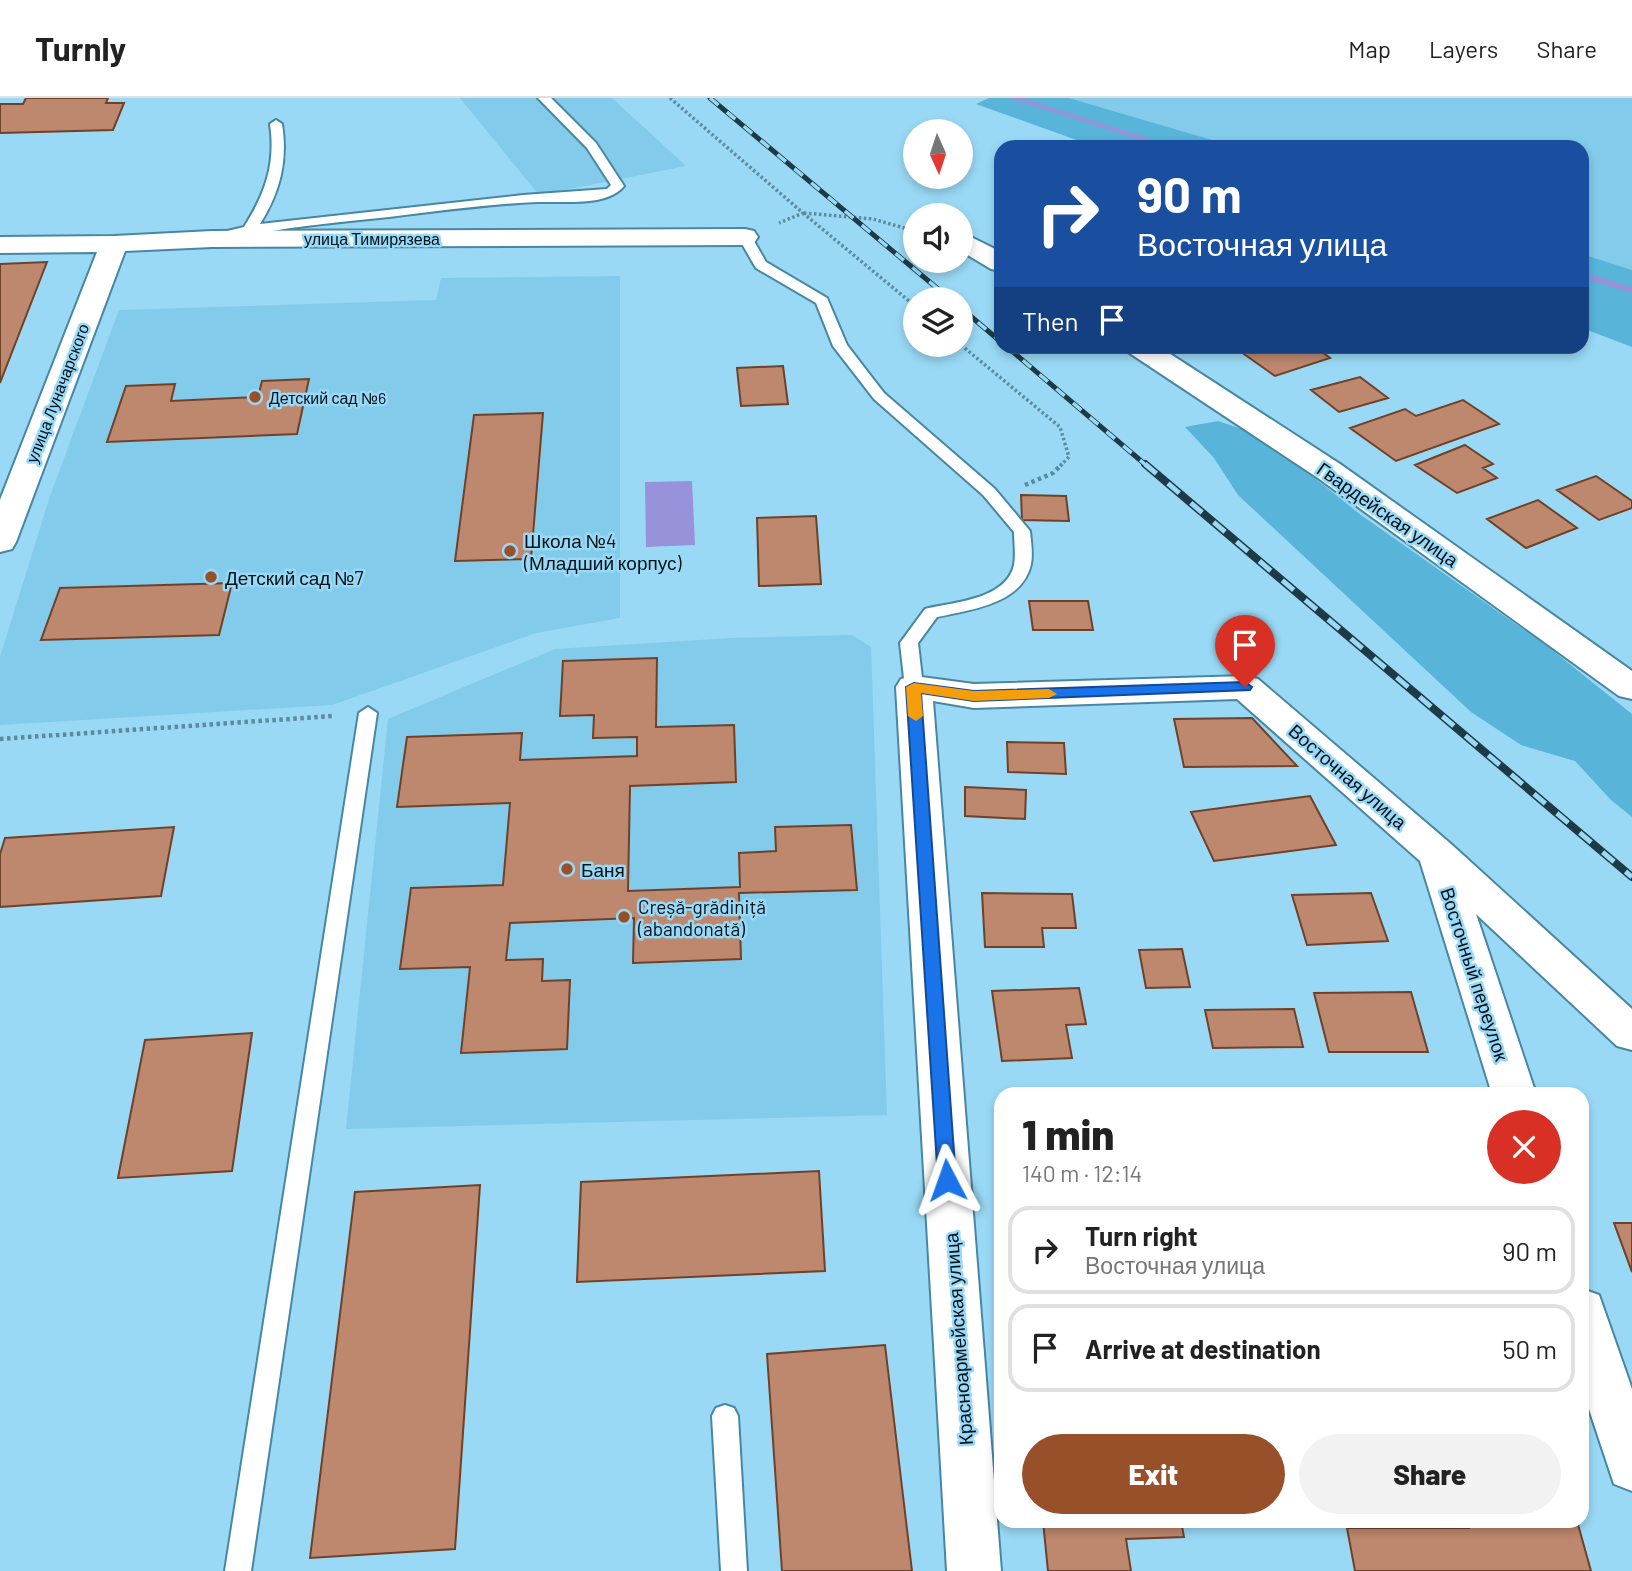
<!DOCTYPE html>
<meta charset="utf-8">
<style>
:root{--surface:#fff;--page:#f2f2f2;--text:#222;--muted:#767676;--line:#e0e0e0;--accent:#97502a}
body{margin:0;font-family:Barlow,sans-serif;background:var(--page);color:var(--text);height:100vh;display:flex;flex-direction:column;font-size:26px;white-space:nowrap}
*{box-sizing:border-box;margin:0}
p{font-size:23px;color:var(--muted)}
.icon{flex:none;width:38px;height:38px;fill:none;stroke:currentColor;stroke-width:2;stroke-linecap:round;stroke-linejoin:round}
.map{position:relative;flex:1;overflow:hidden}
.panel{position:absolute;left:994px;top:989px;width:595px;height:441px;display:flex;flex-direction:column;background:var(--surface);border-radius:21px;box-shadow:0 4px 10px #0003}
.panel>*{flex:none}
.banner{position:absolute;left:994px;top:42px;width:595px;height:214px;border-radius:21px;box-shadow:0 4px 10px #0003;background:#1a4fa0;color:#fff;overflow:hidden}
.needle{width:46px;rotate:177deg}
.controls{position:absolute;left:903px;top:21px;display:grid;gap:14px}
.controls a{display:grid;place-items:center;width:70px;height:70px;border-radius:50%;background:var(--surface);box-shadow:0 4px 10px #0003;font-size:35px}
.pin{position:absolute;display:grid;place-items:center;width:60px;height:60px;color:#fff;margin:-72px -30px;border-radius:50% 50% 50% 0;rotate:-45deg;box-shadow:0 0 7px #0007}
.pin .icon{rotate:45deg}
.me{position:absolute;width:77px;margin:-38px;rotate:356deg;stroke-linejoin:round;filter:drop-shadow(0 0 5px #0008)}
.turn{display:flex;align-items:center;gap:24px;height:147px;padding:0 28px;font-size:32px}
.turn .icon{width:91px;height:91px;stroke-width:2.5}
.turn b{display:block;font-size:49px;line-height:60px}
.then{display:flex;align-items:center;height:66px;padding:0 28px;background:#0003;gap:14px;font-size:26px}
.round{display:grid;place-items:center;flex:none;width:74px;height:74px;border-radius:37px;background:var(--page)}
.head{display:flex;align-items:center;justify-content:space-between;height:119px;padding:0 28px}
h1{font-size:42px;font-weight:800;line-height:52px}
.action{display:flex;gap:14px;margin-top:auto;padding:14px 28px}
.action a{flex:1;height:80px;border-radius:42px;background:var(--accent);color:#fff;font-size:28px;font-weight:800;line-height:80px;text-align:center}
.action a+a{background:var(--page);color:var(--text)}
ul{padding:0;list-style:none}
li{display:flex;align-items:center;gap:21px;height:88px;margin:0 14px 10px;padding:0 14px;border:4px solid var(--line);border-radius:21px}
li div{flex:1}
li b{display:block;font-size:26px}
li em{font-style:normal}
header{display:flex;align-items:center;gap:42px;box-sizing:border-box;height:98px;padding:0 35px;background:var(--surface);border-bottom:2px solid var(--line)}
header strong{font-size:33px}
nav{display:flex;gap:38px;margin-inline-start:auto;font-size:24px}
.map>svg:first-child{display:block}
</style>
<header>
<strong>Turnly</strong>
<nav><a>Map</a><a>Layers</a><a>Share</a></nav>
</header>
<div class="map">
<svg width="1632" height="1473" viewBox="0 0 1632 1473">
<rect width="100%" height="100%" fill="#99d9f5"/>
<path fill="#82cbea" d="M460,0h152l74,68 -147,29z
M1069,0h563v172l-50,-16v-107h-346z
M620,178v342l-84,15 -204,72 -332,20v-68l50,-161 69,-186 317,-10 5,-22z
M852,537l19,12 16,468 -541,14 42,-410 167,-70 176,-11z"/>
<path fill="#58b4d9" d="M989,0h80l167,49h-140l-120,-43z
M1582,156l50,16v77l-50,-19z
M1218,323l44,15 99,79 186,131 85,68v103l-21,-17 -36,-39 -54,-16 -50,-33 -233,-217 -24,-37 -29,-31z"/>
<path fill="#9892db" d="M692,383l3,64 -49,2 -1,-65z"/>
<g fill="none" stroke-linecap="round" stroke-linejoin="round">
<path fill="#9892db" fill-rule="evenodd" d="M1009,0h13l154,49h-14z
M1582,174l50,15v6l-50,-15z"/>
</g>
<path fill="#bd886e" stroke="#704129" stroke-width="2" d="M26,0h82l-2,5h18l-11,27 -113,3v-29h23z
M47,164l-47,121v-119z
M1314,248l16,12 -55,18 -41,-29z
M783,268l5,38 -47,2 -4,-38z
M1360,279l28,21 -49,14 -28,-22z
M309,281l-12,55 -190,8 19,-56 49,-2 -4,17 87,-4 4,-16z
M1463,302l36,24 -103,37 -46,-33 55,-19 11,7z
M543,315l-12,146 -76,2 19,-146z
M1465,347l28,19 -10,4 14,10 -40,15 -42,-28z
M1596,378l36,25v7l-33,12 -42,-30z
M1021,397l45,1 3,25 -47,-1z
M1538,402l39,28 -51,20 -39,-29z
M816,418l5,68 -62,2 -2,-68z
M232,485l-13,52 -178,5 19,-52z
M1029,503h59l5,29h-60z
M657,560l-1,69 78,-2 2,57 -106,4 -2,105 112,-4 -1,-34 37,-2 -1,-24 76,-2 6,65 -118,3 2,66 -108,4 1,-45 -124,5 -4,37 37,-1 -1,22 28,-1 -3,69 -106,4 9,-86 -70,2 11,-81 92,-3 7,-82 -113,4 10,-70 115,-4 -2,27 117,-4v-19l-44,1 1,-23 -34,1 3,-55z
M1252,620l45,48 -113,1 -10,-48z
M1007,644l57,1 2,31 -58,-2z
M965,689l61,3 -1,29 -60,-3z
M1310,698l26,49 -122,16 -23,-49z
M174,729l-13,69 -161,11v-53l5,-16z
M982,795l90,1 4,34h-34l2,19h-59z
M1371,795l17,48 -81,4 -15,-50z
M1182,851l8,38 -44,1 -7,-38z
M1079,890l7,36 -20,1 6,33 -70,3 -10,-70z
M1411,894l17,60h-99l-15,-59z
M1294,911l9,38 -90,1 -8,-38z
M252,935l-20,138 -114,7 27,-138z
M819,1073l6,100 -248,11 4,-100z
M480,1087l-25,364 -145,9 45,-366z
M1614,1125h18v49z
M885,1247l27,226h-130l-15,-217z
M1043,1423h138l3,16 -58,2 5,32h-83z
M1467,1423h110l14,50h-236l-8,-43h122z"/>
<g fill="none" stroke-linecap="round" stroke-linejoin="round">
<g stroke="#4887a1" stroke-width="4">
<path id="service" d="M538,0h13l45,45 28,43c-17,21 -61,15 -86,16 -50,2 -100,9 -149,15 -57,6 -113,11 -169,24l-7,-4 2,-3 29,-7c21,-33 32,-63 26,-103l6,-4 6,4c6,37 -2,68 -22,100l263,-29 84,-6 4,-4 -24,-37z
M745,135l5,1 16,28 61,36 20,47 37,48 111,96 35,42c1,11 3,22 1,33 -8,40 -62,46 -94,53l-19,26 5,44 -3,4 -6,2 -9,-6 -5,-44 25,-34c28,-7 81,-9 89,-44 2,-11 0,-23 0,-33l-31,-37 -109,-96 -41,-53 -17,-43 -60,-35 -18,-31z
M368,609l9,6 -126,858h-26l134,-858z
M725,1307l9,3 4,8 9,155h-26l-9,-155 4,-8z"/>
</g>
<g stroke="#4887a1" stroke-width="4">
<path id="minor" d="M745,131l9,2 4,6 -4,6 -9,2 -533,2 -87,4 -109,291 -4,7 -12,3v-52l97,-248 -97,1v-16l114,-1 98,-5z
M961,134l40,20v19l-10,-2 -30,-18z
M1124,248h34l182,118 292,207v28l-13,-3 -301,-218 -190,-126z
M914,578l60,8 271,-8 13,3 193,165 181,165v41l-15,-4 -141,-132 60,180h-44l-72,-233 -183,-162 -263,9 -41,-7 68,870h-54l-51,-884 5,-8z
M1582,1191l17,6 33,94v102l-18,-7 -32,-96z"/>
</g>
<path stroke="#5c8a9e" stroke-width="3.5" stroke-dasharray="2.5 2.5" stroke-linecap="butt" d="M670,0l133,115 -24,10
M803,115l112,93
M804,115l69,6 42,12
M961,247l99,82 9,30 -9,9"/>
<path stroke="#5c8a9e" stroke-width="4.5" stroke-dasharray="3.5 3.5" stroke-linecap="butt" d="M1025,387l28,-12 9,-9
M0,641l332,-23"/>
<use href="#service" fill="#fff" fill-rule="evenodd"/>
<use href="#minor" fill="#fff" fill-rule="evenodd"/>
<g stroke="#1e3a46" stroke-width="5">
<path id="rail-far1" d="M710,0l240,201
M961,210l40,34
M1006,248l141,120"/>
</g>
<g stroke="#1e3a46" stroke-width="8">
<path id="rail" d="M1145,366l487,413"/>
</g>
<use href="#rail-far1" stroke="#99d9f5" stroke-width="3.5" stroke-dasharray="11" stroke-linecap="butt"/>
<use href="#rail" stroke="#99d9f5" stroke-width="5" stroke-dasharray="15" stroke-linecap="butt"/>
</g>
<path fill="#1a73e8" stroke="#114b97" stroke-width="2" d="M1245,584l7,5 -2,3 -276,11 -53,-8 35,487 -2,6 -7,2 -7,-2 -2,-6 -32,-493 8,-4 60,8z"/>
<path fill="#f59e0b" d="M914,585l60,8 75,-2 8,5 -8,4 -75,3 -53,-8 2,23 -7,5 -8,-5 -2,-29z"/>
<g fill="#97502a" stroke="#99d9f5" stroke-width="2.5">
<circle cx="255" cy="299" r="7"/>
<circle cx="510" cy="453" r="7"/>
<circle cx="211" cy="479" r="7"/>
<circle cx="567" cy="771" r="7"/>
<circle cx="624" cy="819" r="7"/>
</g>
<g text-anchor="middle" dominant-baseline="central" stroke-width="5" stroke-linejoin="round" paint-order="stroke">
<g font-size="16" fill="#00121b" stroke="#99d9f5">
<text x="372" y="140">улица Тимирязева</text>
<text transform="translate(57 295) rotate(-69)">улица Луначарского</text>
</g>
<g font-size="16" fill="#00121b" stroke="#99d9f5" text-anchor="start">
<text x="269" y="299">Детский сад №6</text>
</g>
<g font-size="19" fill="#00121b" stroke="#99d9f5">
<text transform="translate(1388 416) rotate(35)">Гвардейская улица</text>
<text transform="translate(1348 678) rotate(41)">Восточная улица</text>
<text transform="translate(1475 876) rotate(72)">Восточный переулок</text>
<text transform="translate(958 1241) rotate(-94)">Красноармейская улица</text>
</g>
<g font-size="19" fill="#00121b" stroke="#99d9f5" text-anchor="start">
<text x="524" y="442">Школа №4<tspan x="524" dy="22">(Младший корпус)</tspan></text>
<text x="225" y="479">Детский сад №7</text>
<text x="581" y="771">Баня</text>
<text x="638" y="808">Creșă-grădiniță<tspan x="638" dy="22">(abandonată)</tspan></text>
</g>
</g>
</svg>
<div class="controls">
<a><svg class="needle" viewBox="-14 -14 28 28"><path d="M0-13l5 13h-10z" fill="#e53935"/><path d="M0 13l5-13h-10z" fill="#767676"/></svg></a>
<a><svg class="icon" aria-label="sound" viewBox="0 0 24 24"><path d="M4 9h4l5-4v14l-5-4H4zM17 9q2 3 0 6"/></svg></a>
<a><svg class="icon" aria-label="layers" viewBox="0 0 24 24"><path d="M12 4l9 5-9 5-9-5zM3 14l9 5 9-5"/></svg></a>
</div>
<div class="pin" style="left:1245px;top:589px;background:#d93025"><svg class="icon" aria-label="arrive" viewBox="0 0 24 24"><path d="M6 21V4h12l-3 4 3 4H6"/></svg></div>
<svg class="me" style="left:947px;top:1082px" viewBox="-20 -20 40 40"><path d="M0-17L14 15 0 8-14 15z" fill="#1a73e8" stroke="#fff" stroke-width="4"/></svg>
<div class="banner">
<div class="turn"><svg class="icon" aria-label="right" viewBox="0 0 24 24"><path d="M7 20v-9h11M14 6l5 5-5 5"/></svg><div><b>90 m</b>Восточная улица</div></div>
<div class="then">Then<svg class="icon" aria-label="arrive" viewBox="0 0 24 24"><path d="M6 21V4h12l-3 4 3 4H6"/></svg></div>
</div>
<section class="panel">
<div class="head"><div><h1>1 min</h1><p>140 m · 12:14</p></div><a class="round" style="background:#d93025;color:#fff"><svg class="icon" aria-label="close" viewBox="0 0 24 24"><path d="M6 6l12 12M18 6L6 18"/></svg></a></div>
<ul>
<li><svg class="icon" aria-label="right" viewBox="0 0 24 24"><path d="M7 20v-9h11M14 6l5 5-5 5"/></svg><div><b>Turn right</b><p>Восточная улица</p></div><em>90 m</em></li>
<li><svg class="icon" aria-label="arrive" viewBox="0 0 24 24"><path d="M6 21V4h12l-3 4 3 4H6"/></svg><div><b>Arrive at destination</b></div><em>50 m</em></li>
</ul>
<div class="action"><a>Exit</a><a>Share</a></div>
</section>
</div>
